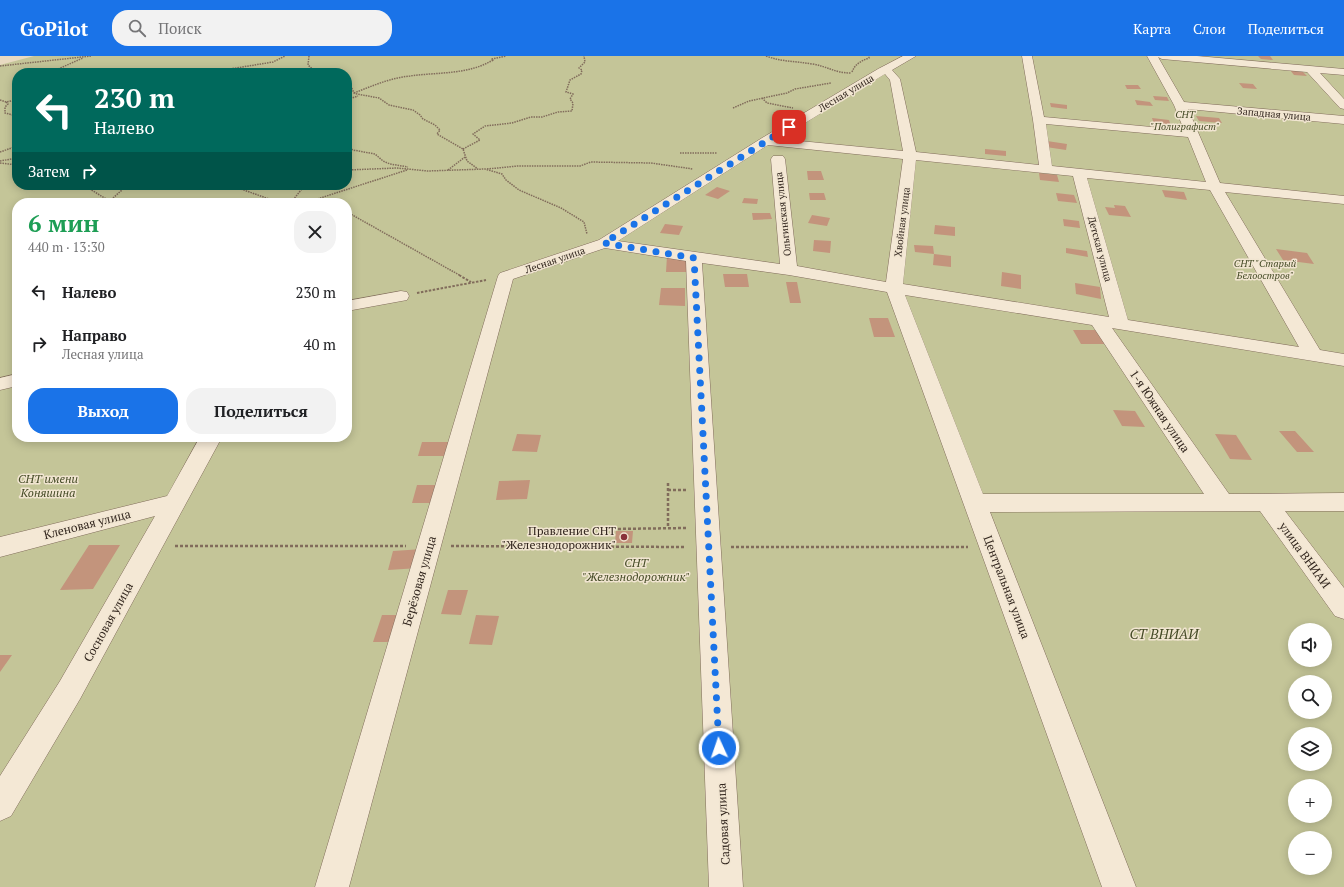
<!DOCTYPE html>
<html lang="ru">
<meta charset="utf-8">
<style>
:root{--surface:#fff;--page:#f2f2f2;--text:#202124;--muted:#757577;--accent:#1a73e8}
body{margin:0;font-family:"PT Serif",serif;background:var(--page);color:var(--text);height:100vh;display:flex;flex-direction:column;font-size:15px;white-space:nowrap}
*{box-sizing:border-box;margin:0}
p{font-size:13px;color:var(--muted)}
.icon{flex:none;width:22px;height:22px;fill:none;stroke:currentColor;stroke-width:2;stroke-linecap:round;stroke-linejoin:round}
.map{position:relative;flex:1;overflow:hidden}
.details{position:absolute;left:12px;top:142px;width:340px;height:244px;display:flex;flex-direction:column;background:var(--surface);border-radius:16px;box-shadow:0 2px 10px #0003}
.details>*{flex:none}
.banner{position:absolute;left:12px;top:12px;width:340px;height:122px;border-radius:16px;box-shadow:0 2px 10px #0003;background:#00695c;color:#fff;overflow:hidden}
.tools{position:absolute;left:1288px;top:567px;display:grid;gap:8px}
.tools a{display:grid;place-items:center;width:44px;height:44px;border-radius:50%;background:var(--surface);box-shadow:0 2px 10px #0003;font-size:20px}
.pin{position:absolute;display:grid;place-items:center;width:34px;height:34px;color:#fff;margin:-17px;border-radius:8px;box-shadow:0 2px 6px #0006}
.me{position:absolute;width:44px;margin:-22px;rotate:357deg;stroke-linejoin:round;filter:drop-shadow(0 0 3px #0008)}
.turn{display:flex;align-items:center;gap:14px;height:84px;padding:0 16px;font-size:18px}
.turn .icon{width:52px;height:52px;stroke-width:2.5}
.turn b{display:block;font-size:28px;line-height:34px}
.then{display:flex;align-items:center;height:38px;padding:0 16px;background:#0003;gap:8px;font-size:15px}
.round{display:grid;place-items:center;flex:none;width:42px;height:42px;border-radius:16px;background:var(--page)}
.overview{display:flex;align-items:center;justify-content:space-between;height:68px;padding:0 16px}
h1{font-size:24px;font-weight:600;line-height:30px;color:#1e9e55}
.button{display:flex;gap:8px;margin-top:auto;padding:8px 16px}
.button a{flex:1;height:46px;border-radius:16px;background:var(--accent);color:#fff;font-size:16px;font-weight:600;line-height:46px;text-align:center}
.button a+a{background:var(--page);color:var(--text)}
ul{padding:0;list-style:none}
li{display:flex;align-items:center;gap:12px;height:52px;padding:0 16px}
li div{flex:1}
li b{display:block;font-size:15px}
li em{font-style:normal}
header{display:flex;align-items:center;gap:24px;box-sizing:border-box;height:56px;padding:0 20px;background:var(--accent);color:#fff}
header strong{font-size:19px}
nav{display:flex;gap:22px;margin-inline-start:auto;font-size:14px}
.search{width:280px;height:36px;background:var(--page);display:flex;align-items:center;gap:10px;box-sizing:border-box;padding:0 14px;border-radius:16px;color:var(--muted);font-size:15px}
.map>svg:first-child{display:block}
</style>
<header>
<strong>GoPilot</strong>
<div class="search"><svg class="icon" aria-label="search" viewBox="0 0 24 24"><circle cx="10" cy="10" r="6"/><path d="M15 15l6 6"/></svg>Поиск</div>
<nav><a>Карта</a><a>Слои</a><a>Поделиться</a></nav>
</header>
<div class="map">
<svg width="1344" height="831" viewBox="0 0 1344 831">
<rect width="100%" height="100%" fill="#e8dac2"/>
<path fill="#c4c598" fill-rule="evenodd" d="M34,0h1310v831h-1344v-822zM17,17h330v112h-330zM17,147h330v234h-330zM1295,574h30v30h-30zM1295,626h30v30h-30zM1295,678h30v30h-30zM1295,730h30v30h-30zM1295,782h30v30h-30z"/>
<path fill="#c3947c" d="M1258,0h12l3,4 -12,-1z
M1290,14l12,1 5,5 -13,-1z
M1239,27l14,1 4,5 -14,-1z
M1125,29h13l3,4h-14z
M1153,40l14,1 2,4 -14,-1z
M1135,44l15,2 3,4 -16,-1z
M1050,47l17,2v4l-16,-2z
M1196,60l23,2 3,5 -23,-2z
M1152,62l17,2 2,6 -17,-2z
M1047,85l20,3 -1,6 -20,-3z
M985,93l21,2v5l-21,-2z
M807,115h14l3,9h-16z
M1039,117l18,2 2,7 -19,-2z
M717,131l13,4 -12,8 -13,-4z
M1162,134l22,2 3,8 -22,-3z
M809,137h15l2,7h-16z
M1056,137l18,2 3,8 -19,-2z
M744,142l14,1 -1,5 -15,-1z
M1114,149l11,1 6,11 -22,-2 -4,-8 10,1z
M752,157h18l2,6 -19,1z
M812,159l18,3 -3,8 -19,-3z
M1063,163l16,2 1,7 -16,-2z
M665,168l18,2 -4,9 -19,-2z
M935,169l20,2v9l-21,-2z
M814,184l17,1 -1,12 -17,-2z
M914,189l19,1 1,8 -19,-2z
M1066,192l21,3 1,6 -22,-4z
M1276,193l31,4 7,11 -31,-4z
M934,198l17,2v11l-18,-2z
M667,200l20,1v15h-21z
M1002,216l19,3v14l-20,-3z
M723,218h24l2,13h-24z
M786,226h11l4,21h-11z
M1075,227l25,4 1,12 -25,-5z
M661,232h24v18l-26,-1z
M869,262h19l7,19h-21z
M1073,274h25l9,14h-26z
M1113,354l22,1 10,16 -23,-1z
M1279,375h16l19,21h-17z
M517,378l24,1 -4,17 -25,-1z
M1215,378l21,1 16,25 -22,-1z
M422,386h29l-4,14h-29z
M530,424l-3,19 -31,1 3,-19z
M417,429h20l-6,18h-19z
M616,475h17l-1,12h-17z
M89,489h31l-27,44 -33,1z
M423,493l-4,19 -31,2 5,-19z
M448,534h20l-7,25 -20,-1z
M382,559h22l-9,27h-22z
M476,559l23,1 -7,29 -23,-1z
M0,599h12l-12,17z"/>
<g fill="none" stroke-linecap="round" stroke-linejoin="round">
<g stroke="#816c5b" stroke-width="1">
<path id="minor" d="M903,0h13l-24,14 8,9 16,73 123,13 -6,-45 -11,-64h10l12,61 140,13 -10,-25 -27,-49h50l147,13v6l-24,-2 24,26v10l-4,-1 -33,-36 -145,-13 -4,-2 26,45 160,14v8l-156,-15 32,74 124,13v8l-119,-12 95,158 24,4v12l-232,-38 117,166 115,-1v18h-59l59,77v31l-9,-3 -75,-105 -270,1 146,375h-34l-215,-595 -98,-17 -87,-12 41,624h-34l-23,-626 -81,-13 -92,31 -164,608h-34l183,-611 2,-3 99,-33 163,-102 116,-69zM885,18l5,6 13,71 -124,-12zM1046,68l142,13 18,45 -154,-16zM768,89l135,14 -17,123 -89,-16 -12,-107 -2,-3h-10l-2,3 9,105 -162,-23zM916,104l157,16 36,141 -206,-33zM1087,122l123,12 89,157 -171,-27zM905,239l187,30 112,169h-221z
M401,235l6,1 2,4 -2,4 -60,11v-10z
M17,318v12l-17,4v-12z
M200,381h22l-142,262 -69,117 -11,5v-45l60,-95 95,-165 -155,41v-20l167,-41z"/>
</g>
<path stroke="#816c5b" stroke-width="1.5" stroke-dasharray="1.5 1" stroke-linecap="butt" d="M309,0l-1,9 9,8
M766,0c16,6 29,5 46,8 15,2 22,9 39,9
M0,10l91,-10
M230,13l43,-7 12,-6
M852,16c3,-8 9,-11 17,-14v-2
M49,17l34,-15
M347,27l3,1 4,9 3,1 22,4 10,7 24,5 7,5 3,4 12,6 5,5 -3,4 26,15 4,12 11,8
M17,35l-2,3 2,3
M354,37c18,-7 36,-15 56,-17 28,-4 58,-1 83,-16l-1,-1 14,-3
M762,42l5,5 26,5
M0,44l6,2 11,-2
M6,46l2,2 -3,3v6l12,3
M347,46l2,-3 9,-3
M733,52l16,-7 38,-8 8,-4 36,-6
M347,91l6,3 22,4 8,7 7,3 18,3
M463,93l17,-9 -7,-6 12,-8 27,-3 19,-6h11l16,-5 14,-1 1,-8 -3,-4 3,-5 -7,-2 4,-12 11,-6 1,-4 -3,-2 6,-6 -1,-6
M0,96l17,-6
M680,97h37
M0,105l17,-3
M0,107l17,2
M487,113l31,-3h62l11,-4 60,1 42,6
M347,114l50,-2 31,3 57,-2 17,5 4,6 13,10 42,18 23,14 3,12
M448,114l17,-13
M83,129l30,18
M238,129l3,4 31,11 4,3
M272,144l51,3
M293,144l12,-15
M308,146l99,-32
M113,147v-5l9,-8 1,-5
M347,156l114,64"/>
<path stroke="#816c5b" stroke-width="2" stroke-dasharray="2.5 1.5" stroke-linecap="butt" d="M459,219l12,7
M417,237l69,-13"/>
<path stroke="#816c5b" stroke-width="2.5" stroke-dasharray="3 2" stroke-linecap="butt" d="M668,427v45
M668,434h18
M613,473l73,-1
M175,490h231
M451,490l235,1
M731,491h237"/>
<use href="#minor" fill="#f4e8d5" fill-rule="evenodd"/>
</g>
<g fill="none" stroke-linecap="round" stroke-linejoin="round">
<path stroke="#1a73e8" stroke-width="7" stroke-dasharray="0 12.6" d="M719,692l-25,-490 -90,-15 185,-116"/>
</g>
<circle fill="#89323a" stroke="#f1e5d1" stroke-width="1.5" cx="624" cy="481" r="4"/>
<g text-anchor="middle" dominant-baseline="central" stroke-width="3" stroke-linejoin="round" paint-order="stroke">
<g font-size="10" fill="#32261e" stroke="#f1e5d1">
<text transform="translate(846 37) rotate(-31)">Лесная улица</text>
<text transform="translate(1274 58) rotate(5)">Западная улица</text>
<text transform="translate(783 158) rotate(-96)">Ольгинская улица</text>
<text transform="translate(902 166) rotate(-83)">Хвойная улица</text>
<text transform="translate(1100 193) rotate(75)">Детская улица</text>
<text transform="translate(555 204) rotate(-19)">Лесная улица</text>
</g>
<g font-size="10" font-style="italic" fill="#464c27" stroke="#f1e5d1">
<text x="1185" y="58">СНТ<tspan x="1185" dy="12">"Полиграфист"</tspan></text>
<text x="1265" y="207">СНТ "Старый<tspan x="1265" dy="12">Белоостров"</tspan></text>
</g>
<g font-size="12" fill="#32261e" stroke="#f1e5d1">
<text transform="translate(1160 355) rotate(56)">1-я Южная улица</text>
<text transform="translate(87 468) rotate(-14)">Кленовая улица</text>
<text transform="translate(1305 499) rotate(54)">улица ВНИАИ</text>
<text transform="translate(419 525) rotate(-74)">Берёзовая улица</text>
<text transform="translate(1007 531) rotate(69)">Центральная улица</text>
<text transform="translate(108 566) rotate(-61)">Сосновая улица</text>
<text transform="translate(723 768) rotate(-93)">Садовая улица</text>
</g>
<g font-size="12" font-style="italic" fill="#464c27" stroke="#f1e5d1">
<text x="48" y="422">СНТ имени<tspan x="48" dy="14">Коняшина</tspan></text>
<text x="636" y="506">СНТ<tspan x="636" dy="14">"Железнодорожник"</tspan></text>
</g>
<g font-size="12" fill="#32261e" stroke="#f1e5d1" text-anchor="end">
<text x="616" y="474">Правление СНТ<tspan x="616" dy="14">"Железнодорожник"</tspan></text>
</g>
<g font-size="14" font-style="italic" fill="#464c27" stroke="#f1e5d1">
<text x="1164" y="577">СТ ВНИАИ</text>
</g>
</g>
</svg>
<div class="tools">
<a><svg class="icon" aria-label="sound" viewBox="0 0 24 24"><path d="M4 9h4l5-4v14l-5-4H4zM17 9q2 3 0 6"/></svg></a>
<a><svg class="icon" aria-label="search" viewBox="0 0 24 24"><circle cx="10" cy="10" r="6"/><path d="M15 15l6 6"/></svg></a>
<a><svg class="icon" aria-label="layers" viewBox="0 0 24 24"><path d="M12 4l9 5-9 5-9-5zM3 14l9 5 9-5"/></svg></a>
<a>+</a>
<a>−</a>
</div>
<div class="pin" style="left:789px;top:71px;background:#d93025"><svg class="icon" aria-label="arrive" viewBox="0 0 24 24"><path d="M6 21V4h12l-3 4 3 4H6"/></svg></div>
<svg class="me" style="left:719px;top:692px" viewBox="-20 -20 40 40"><circle r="17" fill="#1a73e8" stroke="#fff" stroke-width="3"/><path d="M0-11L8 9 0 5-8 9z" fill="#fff"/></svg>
<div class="banner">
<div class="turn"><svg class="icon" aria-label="left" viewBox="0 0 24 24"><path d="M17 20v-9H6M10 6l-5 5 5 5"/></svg><div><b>230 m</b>Налево</div></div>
<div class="then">Затем<svg class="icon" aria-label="right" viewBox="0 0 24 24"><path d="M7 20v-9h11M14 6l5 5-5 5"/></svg></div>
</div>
<section class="details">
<div class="overview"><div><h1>6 мин</h1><p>440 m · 13:30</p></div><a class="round"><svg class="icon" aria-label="close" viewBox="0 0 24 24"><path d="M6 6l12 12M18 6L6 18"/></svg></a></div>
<ul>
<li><svg class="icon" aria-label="left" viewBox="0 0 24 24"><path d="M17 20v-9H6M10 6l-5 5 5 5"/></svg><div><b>Налево</b></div><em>230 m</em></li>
<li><svg class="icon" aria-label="right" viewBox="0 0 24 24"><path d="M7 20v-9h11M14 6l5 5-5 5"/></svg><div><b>Направо</b><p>Лесная улица</p></div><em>40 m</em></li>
</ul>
<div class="button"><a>Выход</a><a>Поделиться</a></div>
</section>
</div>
